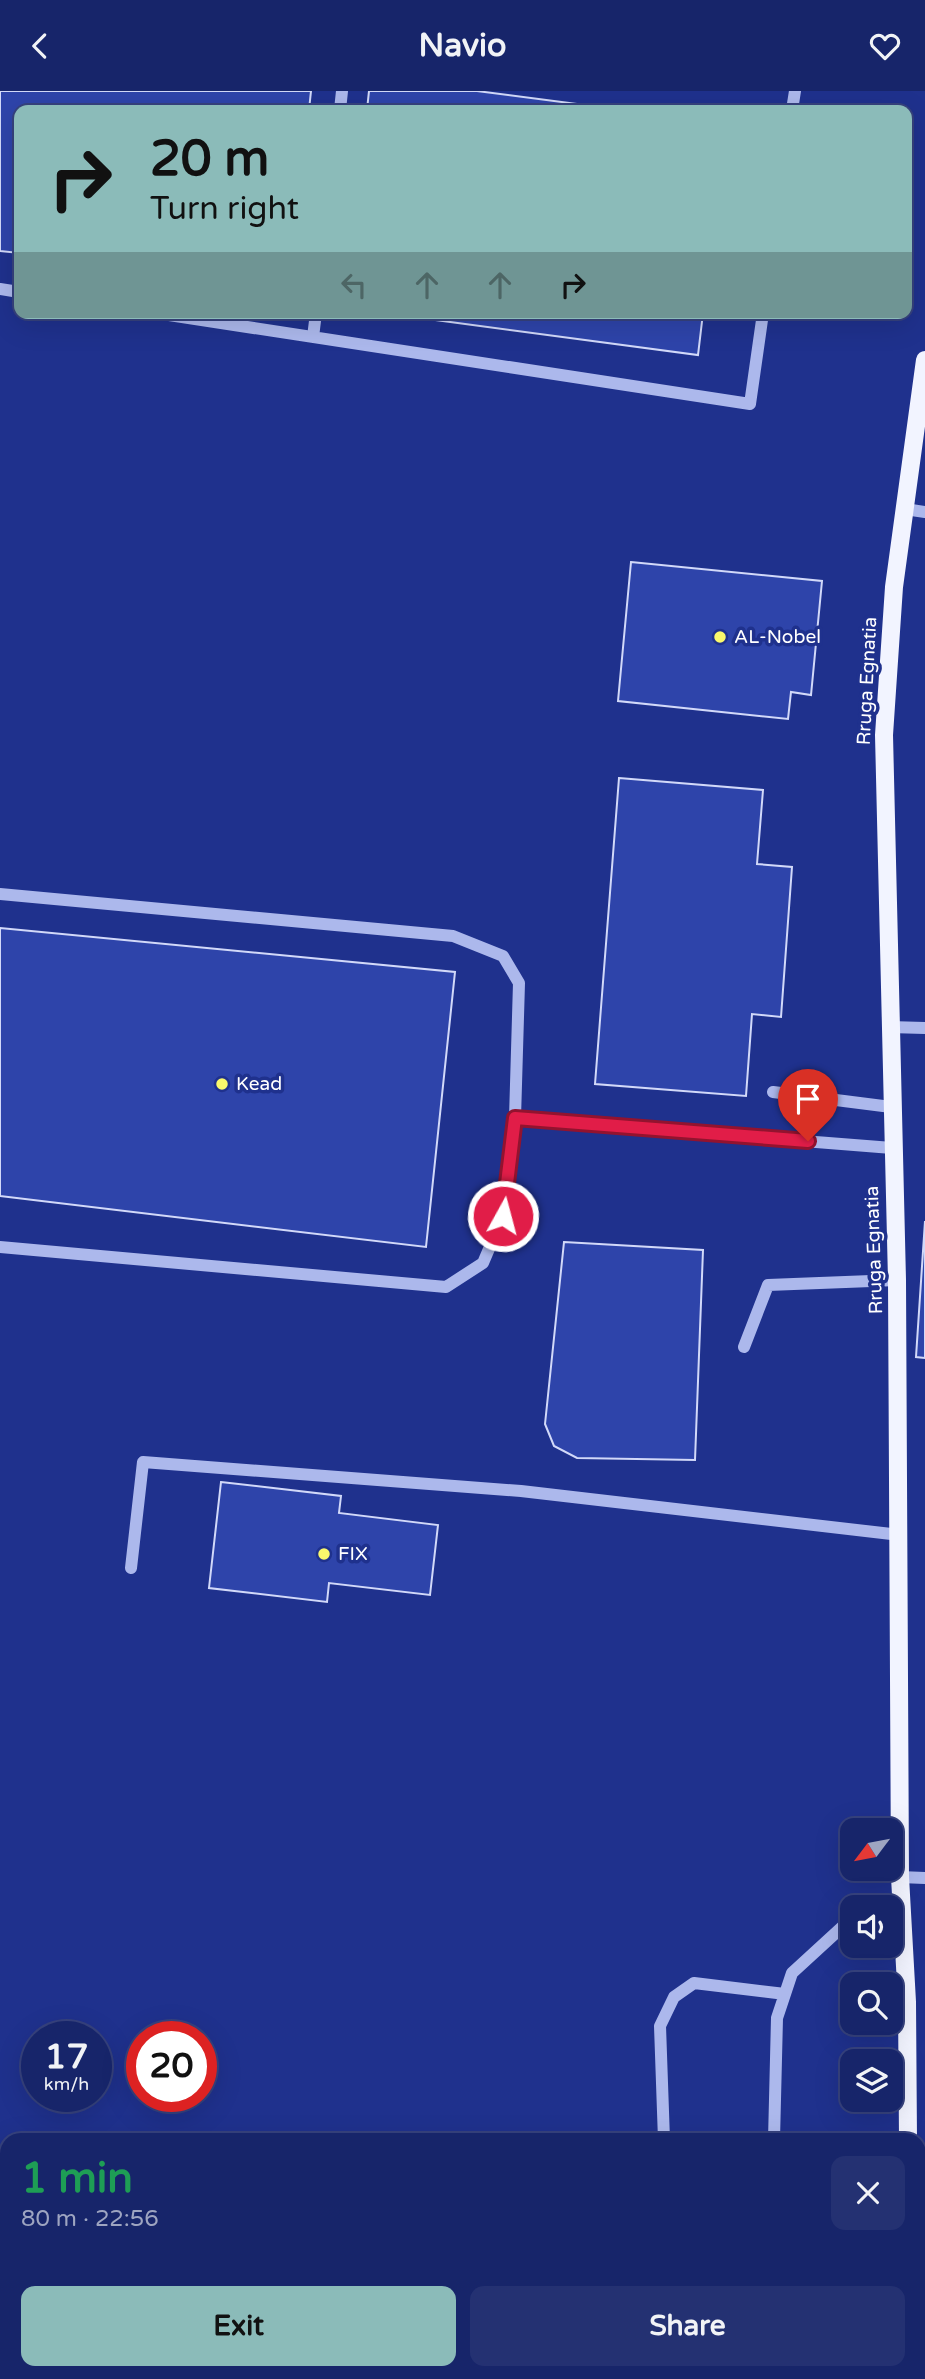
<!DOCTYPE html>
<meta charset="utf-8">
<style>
:root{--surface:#17256a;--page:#243172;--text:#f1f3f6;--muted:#9ea5c1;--line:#36427e;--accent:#8bbbb9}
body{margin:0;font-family:"Varela Round",sans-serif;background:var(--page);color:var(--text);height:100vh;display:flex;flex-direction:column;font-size:26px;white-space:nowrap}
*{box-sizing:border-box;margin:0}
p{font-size:23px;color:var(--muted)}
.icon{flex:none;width:38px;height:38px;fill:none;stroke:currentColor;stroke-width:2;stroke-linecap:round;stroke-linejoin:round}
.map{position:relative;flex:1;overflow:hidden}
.drawer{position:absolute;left:0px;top:2042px;width:926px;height:247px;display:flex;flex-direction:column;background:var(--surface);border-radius:21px 21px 0 0;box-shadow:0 7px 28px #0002,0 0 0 2px var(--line)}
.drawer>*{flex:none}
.hud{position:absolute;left:14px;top:14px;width:898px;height:214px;border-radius:14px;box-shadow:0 7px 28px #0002,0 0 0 2px var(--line);background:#8bbbb9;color:#111;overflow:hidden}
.needle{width:46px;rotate:238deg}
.buttons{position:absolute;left:840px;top:1727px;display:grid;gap:14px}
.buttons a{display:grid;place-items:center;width:63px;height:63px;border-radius:14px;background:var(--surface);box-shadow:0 7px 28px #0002,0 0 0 2px var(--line);font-size:35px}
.speed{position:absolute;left:21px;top:1930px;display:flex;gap:14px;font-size:35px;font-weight:700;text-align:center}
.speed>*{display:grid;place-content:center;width:91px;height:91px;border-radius:50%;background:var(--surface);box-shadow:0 7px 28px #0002,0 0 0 2px var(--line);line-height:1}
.speed small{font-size:18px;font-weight:400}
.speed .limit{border:10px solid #d22;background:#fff;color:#111}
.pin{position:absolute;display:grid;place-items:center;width:60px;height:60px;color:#fff;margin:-72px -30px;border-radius:50% 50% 50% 0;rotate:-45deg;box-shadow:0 0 7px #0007}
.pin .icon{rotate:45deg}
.me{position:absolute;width:77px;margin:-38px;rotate:7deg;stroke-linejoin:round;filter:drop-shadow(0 0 5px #0008)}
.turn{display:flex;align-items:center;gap:24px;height:147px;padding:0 21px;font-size:32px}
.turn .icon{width:91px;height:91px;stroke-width:2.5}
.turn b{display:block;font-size:49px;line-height:60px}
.lanes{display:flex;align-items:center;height:66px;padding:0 21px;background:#0003;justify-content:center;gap:35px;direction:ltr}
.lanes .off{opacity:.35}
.round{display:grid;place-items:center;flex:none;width:74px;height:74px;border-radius:14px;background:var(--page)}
.headline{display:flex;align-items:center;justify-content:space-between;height:119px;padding:0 21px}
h1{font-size:42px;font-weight:800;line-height:52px;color:#1e9e55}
.cta{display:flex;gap:14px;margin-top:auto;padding:14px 21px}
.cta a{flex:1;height:80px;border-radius:14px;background:var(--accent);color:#111;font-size:28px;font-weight:800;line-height:80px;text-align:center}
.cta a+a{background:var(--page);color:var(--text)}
header{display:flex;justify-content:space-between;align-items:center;height:91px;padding:0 21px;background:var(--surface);font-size:32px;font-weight:800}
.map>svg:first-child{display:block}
</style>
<header><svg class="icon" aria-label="back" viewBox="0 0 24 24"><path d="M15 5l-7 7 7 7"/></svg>Navio<svg class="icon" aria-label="heart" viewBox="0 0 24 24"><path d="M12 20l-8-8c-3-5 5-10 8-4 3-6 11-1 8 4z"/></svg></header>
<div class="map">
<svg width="925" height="2288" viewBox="0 0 925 2288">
<rect width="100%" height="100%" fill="#1f318d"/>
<path fill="#2e44aa" stroke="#d2d9f9" stroke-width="2" d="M0,0h311l-2,19h-290v143l-19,-2z
M369,0h108l146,19h-256z
M383,222h320l-5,42z
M631,471l191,19 -11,114 -20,-3 -3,27 -170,-18z
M619,687l144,12 -6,74 35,3 -11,150 -29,-3 -6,82 -151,-12z
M0,837l455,44 -29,275 -426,-51z
M925,1130v137l-9,-1z
M564,1151l139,8 -8,210 -118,-2 -23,-12 -9,-22z
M221,1391l120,14 -2,17 99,12 -8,70 -101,-12 -2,19 -118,-14z"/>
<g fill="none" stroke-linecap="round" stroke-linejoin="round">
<path stroke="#acb8ec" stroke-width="12" d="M340,19l2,-19
M792,19l3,-19
M0,198l19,3
M156,222l594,91 13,-91
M313,246l3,-24
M905,418l20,3
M0,803l453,42 50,20 16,27 -4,135 -12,98 -20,47 -37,24 -446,-40
M889,936l36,1
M773,1001l118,15
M515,1027l377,30
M744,1256l24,-62 129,-5
M131,1477l12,-106 378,29 379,44
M900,1786l25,1
M664,2049l-4,-114 14,-29 20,-14 91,11
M774,2049l3,-122 15,-45 60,-55
M919,2065l6,10
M919,2240l6,-12
M698,2282l14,6
M724,2288l18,-6"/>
<path stroke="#f2f4ff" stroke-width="18" d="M908,2049l-1,-138 -7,-125 -3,-597 -13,-545 10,-148 31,-227
M903,2288v-6"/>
</g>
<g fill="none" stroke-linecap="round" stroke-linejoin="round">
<g stroke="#92132f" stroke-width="18">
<path id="route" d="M503,1125l12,-98 293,23"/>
</g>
<use href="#route" stroke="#e11d48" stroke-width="12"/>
</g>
<g fill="#faf86c" stroke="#1f318d" stroke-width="2.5">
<circle cx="720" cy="546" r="7"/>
<circle cx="222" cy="993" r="7"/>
<circle cx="324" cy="1463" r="7"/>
</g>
<g text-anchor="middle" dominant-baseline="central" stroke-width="7" stroke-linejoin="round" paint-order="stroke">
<g font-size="19" fill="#fff" stroke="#1f318d" text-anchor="start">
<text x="734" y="546">AL-Nobel</text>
<text x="236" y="993">Kead</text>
<text x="338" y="1463">FIX</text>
</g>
<g font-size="19" fill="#fff" stroke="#1f318d">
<text transform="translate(867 590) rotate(-87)">Rruga Egnatia</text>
<text transform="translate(874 1159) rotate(-92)">Rruga Egnatia</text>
</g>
</g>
</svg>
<div class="buttons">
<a><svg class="needle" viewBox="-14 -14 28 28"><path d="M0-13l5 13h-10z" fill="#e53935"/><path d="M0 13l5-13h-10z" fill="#9ea5c1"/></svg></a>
<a><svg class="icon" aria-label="sound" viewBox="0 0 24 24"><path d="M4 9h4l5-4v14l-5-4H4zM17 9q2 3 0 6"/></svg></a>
<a><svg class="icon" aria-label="search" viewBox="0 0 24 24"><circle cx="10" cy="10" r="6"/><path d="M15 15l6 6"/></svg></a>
<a><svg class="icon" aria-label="layers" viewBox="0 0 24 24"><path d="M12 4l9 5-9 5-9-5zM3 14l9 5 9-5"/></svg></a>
</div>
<div class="speed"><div>17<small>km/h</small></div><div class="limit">20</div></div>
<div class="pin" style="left:808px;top:1050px;background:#d93025"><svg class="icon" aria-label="arrive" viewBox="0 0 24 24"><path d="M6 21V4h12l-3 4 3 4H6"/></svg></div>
<svg class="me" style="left:503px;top:1125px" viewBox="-20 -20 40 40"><circle r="17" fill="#e11d48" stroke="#fff" stroke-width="3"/><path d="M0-11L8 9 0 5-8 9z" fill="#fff"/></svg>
<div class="hud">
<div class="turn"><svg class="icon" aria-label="right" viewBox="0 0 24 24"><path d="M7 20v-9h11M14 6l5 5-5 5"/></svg><div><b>20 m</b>Turn right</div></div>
<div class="lanes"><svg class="icon off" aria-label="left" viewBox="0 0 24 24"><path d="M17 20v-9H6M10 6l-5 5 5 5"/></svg><svg class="icon off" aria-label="ahead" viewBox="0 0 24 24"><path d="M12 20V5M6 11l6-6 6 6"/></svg><svg class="icon off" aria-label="ahead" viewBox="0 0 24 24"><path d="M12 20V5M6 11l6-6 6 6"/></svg><svg class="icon" aria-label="right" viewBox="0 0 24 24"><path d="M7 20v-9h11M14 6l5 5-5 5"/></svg></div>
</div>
<section class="drawer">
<div class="headline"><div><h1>1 min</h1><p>80 m · 22:56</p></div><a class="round"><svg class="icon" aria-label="close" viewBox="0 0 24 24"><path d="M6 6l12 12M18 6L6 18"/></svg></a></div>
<div class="cta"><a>Exit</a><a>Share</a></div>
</section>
</div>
